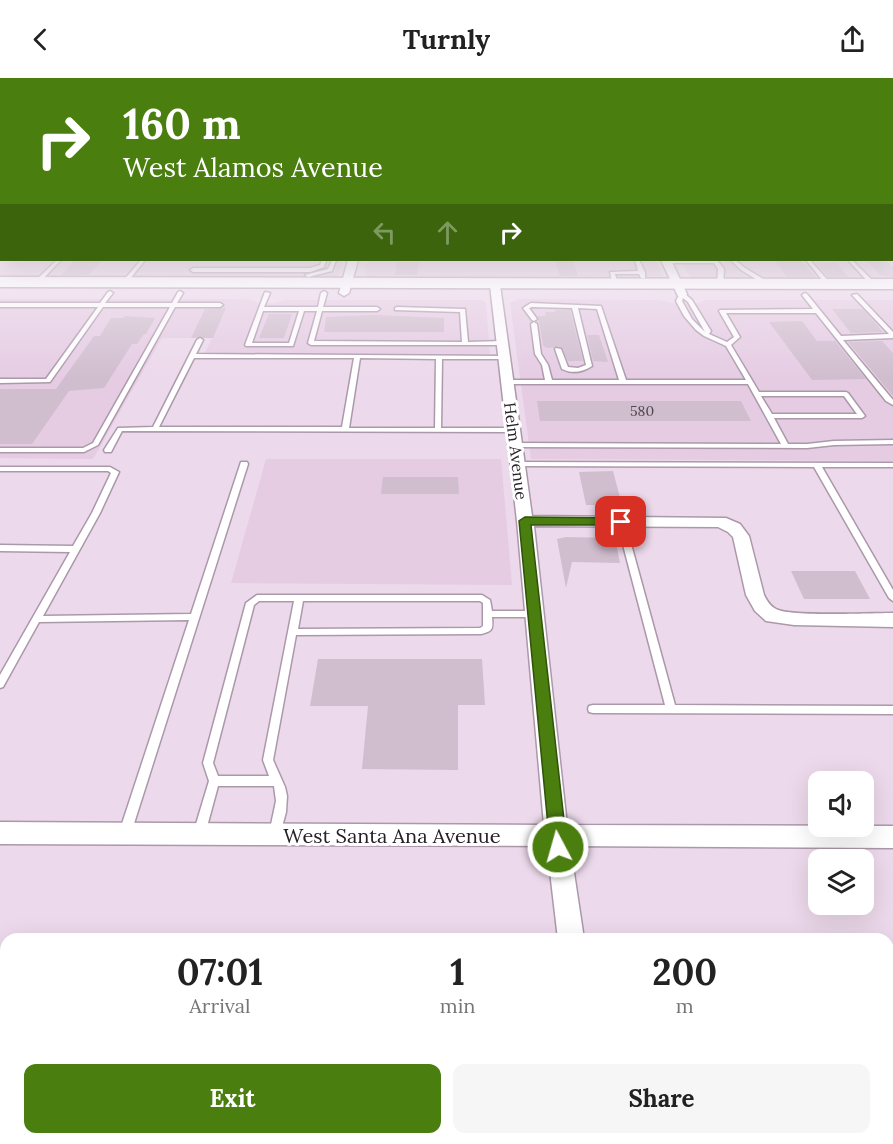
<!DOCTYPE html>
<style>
:root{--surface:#fff;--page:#f6f6f6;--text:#222;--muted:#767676;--accent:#4a7e0f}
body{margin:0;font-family:Lora,serif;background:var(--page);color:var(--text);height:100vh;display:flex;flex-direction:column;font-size:22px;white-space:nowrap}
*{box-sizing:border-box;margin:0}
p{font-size:20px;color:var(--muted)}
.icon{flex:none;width:33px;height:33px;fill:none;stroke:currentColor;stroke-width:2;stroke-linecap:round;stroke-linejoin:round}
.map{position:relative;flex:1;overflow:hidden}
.panel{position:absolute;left:0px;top:855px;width:894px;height:212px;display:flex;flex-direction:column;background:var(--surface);border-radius:18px 18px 0 0;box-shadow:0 6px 24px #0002}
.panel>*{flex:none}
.guide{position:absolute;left:0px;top:0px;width:894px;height:183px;box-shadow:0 6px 24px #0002;background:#4a7e0f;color:#fff;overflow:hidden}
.controls{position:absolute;left:808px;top:693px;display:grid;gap:12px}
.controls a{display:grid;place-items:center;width:66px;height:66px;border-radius:12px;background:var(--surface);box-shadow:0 6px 24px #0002;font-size:30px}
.pin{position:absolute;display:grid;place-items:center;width:51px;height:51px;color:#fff;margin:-26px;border-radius:12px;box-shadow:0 3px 9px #0006}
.me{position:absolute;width:66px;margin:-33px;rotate:354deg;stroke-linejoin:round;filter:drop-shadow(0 0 4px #0008)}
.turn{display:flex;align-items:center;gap:21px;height:126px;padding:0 24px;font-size:27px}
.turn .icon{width:78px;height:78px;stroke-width:2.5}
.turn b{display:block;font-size:42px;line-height:51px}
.lanes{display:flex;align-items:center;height:57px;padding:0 24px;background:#0003;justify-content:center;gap:30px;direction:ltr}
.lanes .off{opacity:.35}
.eta{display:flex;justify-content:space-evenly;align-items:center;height:102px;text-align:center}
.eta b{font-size:36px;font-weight:700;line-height:42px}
.cta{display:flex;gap:12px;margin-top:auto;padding:12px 24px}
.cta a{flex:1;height:69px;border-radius:12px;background:var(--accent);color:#fff;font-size:24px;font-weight:700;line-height:69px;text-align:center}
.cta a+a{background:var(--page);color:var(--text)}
header{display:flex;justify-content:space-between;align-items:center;height:78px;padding:0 24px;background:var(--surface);font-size:27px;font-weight:700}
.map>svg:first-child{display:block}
</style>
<header><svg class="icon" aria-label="back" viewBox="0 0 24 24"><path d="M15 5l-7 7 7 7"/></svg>Turnly<svg class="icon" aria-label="share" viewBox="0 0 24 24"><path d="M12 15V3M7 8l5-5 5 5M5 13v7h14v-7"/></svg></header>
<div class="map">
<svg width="893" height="1066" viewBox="0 0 893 1066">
<rect width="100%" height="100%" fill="#ecd9eb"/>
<path fill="#e5cce3" d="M0,150l2,32h338l2,3 -4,14 -8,2 -330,-3z
M893,169v33h-195l-8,-3 -9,-17h211z
M368,182h287l10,20h-294l-7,-3z
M0,221h232l20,1 7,3h16l9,-3h197l5,2 4,52 -285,-1 7,-15h-50l-69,121 -93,-1z
M519,221l141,1 12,3h28l5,-3h188v161l-362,-2 -21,-156z
M266,381h235l11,126 -281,-2z"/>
<path fill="#d0bdce" d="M75,182h27l-13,15h-28z
M555,182h18l5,16h-18z
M775,182h25l16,17h-29z
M867,183l21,1 5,5v10l-13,-2z
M397,184h22l-2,13h-22z
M816,185h21l11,14h-20z
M226,230l-13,30h-22l14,-29z
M832,231h31l20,23 -32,1z
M555,232h15l13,51h-15l-7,-14 -15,1 -3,-3 -5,-29h8l-1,-4h10z
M269,236h23l-8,24h-25z
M376,237l68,3v14h-120l2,-15z
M125,238l30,2 -9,16h-2l-7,10h-5l-28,44 -35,3 -37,53h-32v-55h56l38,-53h6l11,-18h12z
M802,243l15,20h18l31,38 -54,1 -43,-58z
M587,257h12l9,27 -15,-1z
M882,263l11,12v43l-45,-54z
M537,323h204l10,20h-211z
M613,393l9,34h-36l-7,-33z
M383,399h75l1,17h-78z
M566,459l49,1 5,25 -48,-1 -6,26 -9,-49z
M791,493h64l15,28h-66z
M318,581h164l3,46h-27v65l-96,-1 6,-63h-58z"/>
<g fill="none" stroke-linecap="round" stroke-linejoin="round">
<g stroke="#ab99aa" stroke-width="3">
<path id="lane" d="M892,166h1v2h-1z
M892,173h1v2h-1z
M0,174h2v2h-2z
M57,182h4l-23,24h-4v-2z
M141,182h4l-19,24h-4v-2z
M322,182h4l-2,7 -14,5h-117l-3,-2 3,-2h117l10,-3z
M332,182h4l-4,11 -24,6 -3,-2 23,-6z
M635,182h4l6,12v6h-4l-2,-4h-24l3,11 -5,1 -3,-14 28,-1z
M717,182l7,9 -1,16 -3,2 -3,-2 1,-16 -4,-6h-47l-2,-1 2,-1z
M731,182h4l10,8 28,17 -5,1 -27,-16z
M806,182h4l21,24v2h-4z
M848,182h4l23,23v2h-4z
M110,213l3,2 -8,10h67l6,-11 2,-1 3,2 -6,10h43l3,2 -3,2h-45l-77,138 -14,7h-84v-4h83l10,-5 77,-136h-67l-53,75 -50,1v-4h46l52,-72h-98v-4h100l8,-11z
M324,213l3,2 -4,14h54l3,2 -3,2h-55l-8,30 148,1 -2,-30 -65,-2v-2l2,-1 68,2 3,33 35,-1 3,2 -3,2h-192l-3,-2 9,-32h-13l-11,35h-47l-1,-1 20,-53 5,1 -6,14h54l3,-14zM263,233h36l-10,32h-37z
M680,215h4l8,7 19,31 -2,3 18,8 7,-5 -15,-26 1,-1 93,-1 -11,-14 3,-2 2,1 34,42 48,-2 -37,-39 5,-1 36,38v6l-50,2 50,60v5l-7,-4 -70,-88h-90l14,24 -9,8 28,47h87l2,1 17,23 -3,2h-88l14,26h19l27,-3 59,-1v4l-59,1 -27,3 -296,-1 -1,-2 4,-2 267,1 -33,-60h-240l-3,-2 3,-2h37l-3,-15 -7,-11 -4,-30 3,-2 3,2 4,30 7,11 4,15h67l-22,-71 -19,-1 14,58c-9,6 -20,8 -30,3l-7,-20 1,-1 5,1 7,18 10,1 8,-3 -14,-57 -40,-1 -3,1 8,11 -3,2 -2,-1 -9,-12 8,-5 70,3 25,74h120l-20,-34 -22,-10 -8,-6 -12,-14 -8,-15zM683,220l5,4 17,30 -13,-13 -10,-18zM761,318h83l13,18h-85z
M200,260l3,2 -7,14 310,2 1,1 -3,2h-62l-1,69h72l3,2 -3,2 -391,-1 -11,21h-6l-1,-2 14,-22 35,-1 44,-87zM194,280h160l-12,69h-183zM360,280l76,1 -1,69h-86z
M241,384h6l1,2 -117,369 -2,4 -4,1 -4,-1 -2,-4 70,-213 -150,2 -36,65 -3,1v-13l70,-123 -70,-1v-6l73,1 19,-33 19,-40 -3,-2h-108v-4h110l9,5 -19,41 -57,103 148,-2z
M515,384l378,1v4h-71l71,123v11l-4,-3 -75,-131 -296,-1 -4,-2z
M618,442h6l1,2 50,183 218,1v8l-300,-1 -4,-1 -1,-3 1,-3 4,-1h72l-48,-183z
M257,517h225l8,5 2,11h42l5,3 -5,3h-42c1,12 1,14 -11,17l-185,1 -23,125 12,27 2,9 -1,16 -7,26 -4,1 -4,-1 -2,-4 7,-33 -2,-15h-56l-13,48 -2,4 -4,1 -4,-1 -2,-4 16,-53 -6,-18 43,-160zM259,523h35l-31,159 6,16h-51l-5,-13 41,-158zM303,523h177l3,2v23l-3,2 -182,1z"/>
</g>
<g stroke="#ab99aa" stroke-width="3">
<path id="street" d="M348,182h10l-9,33 -5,3 -5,-3z
M661,182h10l16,34 -1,2h-8l-1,-2z
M495,204l5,3 32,231 194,2 14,6 9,12 15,59c3,6 6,11 12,14 13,8 96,4 117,4v14l-99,-2 -28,-4 -11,-10 -9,-16 -13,-58 -5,-5 -10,-5 -184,-1 33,299 326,1v22l-323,-2 14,93h-26l-11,-93 -547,-2v-22l544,3 -27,-304 -27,-236z
M0,1046h6v14h882v-12h5v18h-893z"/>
</g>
<g stroke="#ab99aa" stroke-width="3">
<path id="primary" d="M0,199l893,2v10l-893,-2z"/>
</g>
<use href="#lane" fill="#fff" fill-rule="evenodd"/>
<use href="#street" fill="#fff" fill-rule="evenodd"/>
<use href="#primary" fill="#fff" fill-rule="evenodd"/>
</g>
<linearGradient id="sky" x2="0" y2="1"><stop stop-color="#85b2be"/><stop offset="0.5" stop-color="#f6eef6"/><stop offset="1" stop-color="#f6eef6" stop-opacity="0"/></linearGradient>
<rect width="893" height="300" fill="url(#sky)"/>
<path fill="#4a7e0f" stroke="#30520a" stroke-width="1.5" d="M525,439l96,1 6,4 -6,3h-90l36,322 -2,6 -7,3 -6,-3 -2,-6 -31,-326z"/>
<g text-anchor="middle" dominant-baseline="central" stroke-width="6" stroke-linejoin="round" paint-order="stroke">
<g font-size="14" fill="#514751">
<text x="642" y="333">580</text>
</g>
<g font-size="16" fill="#272027" stroke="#fff">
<text transform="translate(516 373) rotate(83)">Helm Avenue</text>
</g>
<g font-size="20" fill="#272027" stroke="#fff">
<text x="392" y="757">West Santa Ana Avenue</text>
</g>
</g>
</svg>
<div class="controls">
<a><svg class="icon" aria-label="sound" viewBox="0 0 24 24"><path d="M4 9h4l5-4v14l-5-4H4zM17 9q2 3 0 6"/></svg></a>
<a><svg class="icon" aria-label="layers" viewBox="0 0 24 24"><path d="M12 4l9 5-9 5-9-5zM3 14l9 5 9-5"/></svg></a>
</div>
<div class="pin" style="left:621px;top:444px;background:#d93025"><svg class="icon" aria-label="arrive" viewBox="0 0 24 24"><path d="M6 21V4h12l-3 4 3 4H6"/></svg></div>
<svg class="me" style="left:558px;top:769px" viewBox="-20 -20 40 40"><circle r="17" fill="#4a7e0f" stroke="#fff" stroke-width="3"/><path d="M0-11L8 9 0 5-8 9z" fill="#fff"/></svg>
<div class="guide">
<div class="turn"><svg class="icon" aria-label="right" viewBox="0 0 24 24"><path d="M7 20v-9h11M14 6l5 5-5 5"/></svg><div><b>160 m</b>West Alamos Avenue</div></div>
<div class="lanes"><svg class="icon off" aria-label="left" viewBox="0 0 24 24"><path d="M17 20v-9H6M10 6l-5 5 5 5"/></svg><svg class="icon off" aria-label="ahead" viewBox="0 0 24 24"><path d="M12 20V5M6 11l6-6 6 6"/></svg><svg class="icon" aria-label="right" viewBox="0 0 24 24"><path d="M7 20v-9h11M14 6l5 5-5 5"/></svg></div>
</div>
<section class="panel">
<div class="eta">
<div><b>07:01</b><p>Arrival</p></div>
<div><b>1</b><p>min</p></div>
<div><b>200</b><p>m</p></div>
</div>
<div class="cta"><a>Exit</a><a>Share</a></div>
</section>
</div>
